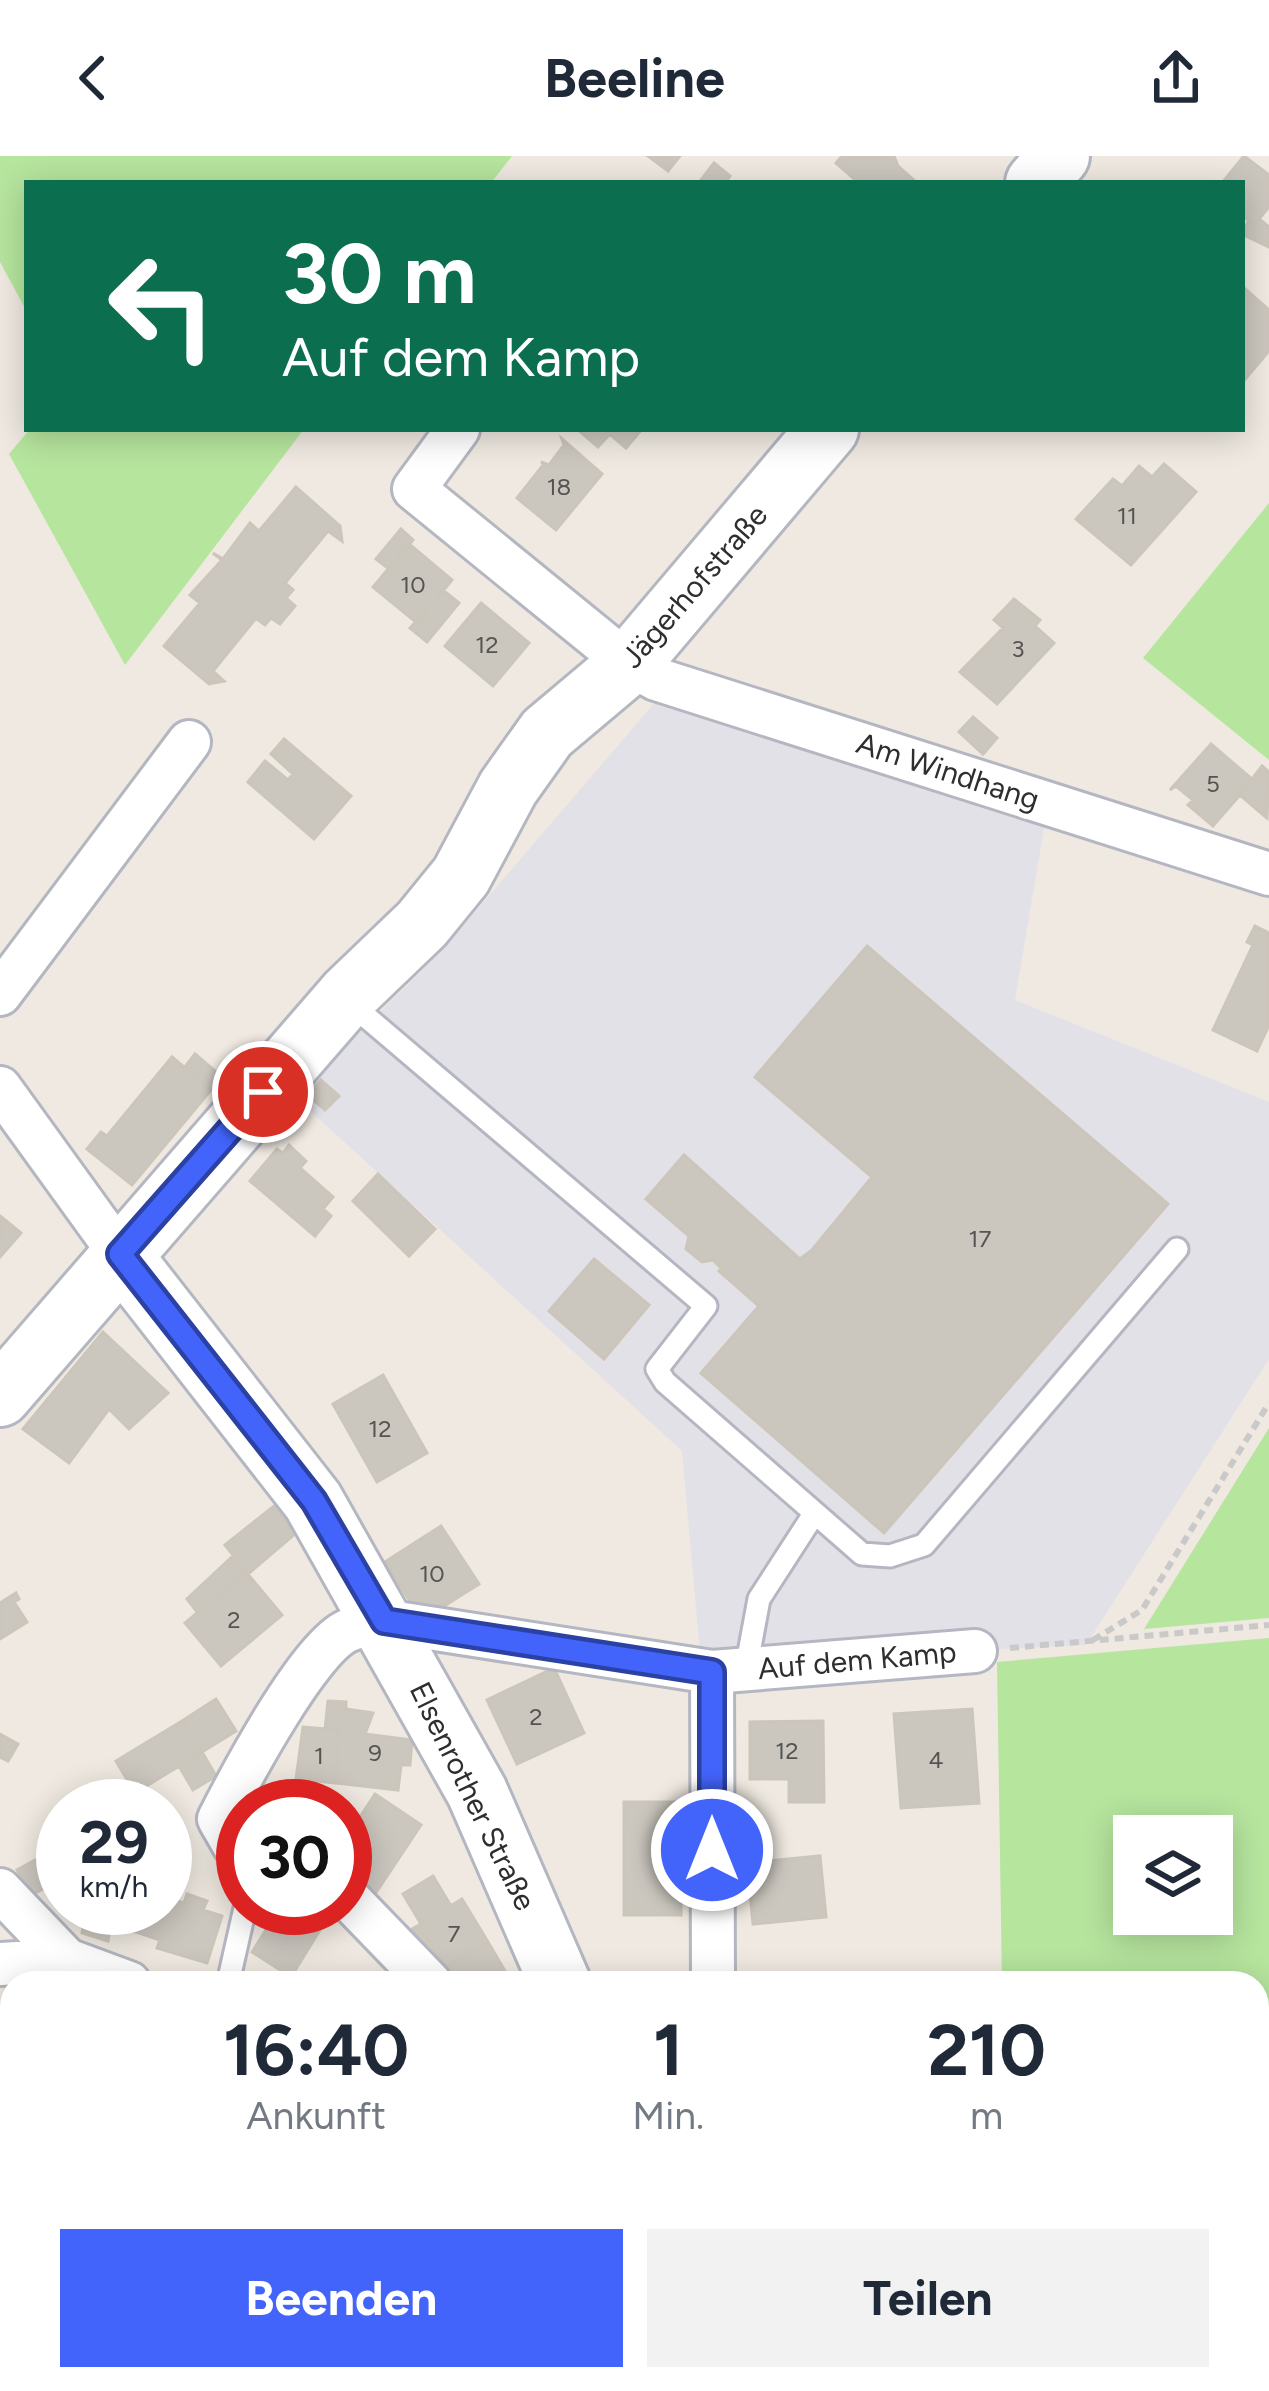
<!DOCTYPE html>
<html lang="de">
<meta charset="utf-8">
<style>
:root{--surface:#fff;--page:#f2f2f3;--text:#1f2937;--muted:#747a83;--accent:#4264fb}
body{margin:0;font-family:Figtree,sans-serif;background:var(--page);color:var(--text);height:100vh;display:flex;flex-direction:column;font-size:45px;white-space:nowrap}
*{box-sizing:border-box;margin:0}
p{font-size:39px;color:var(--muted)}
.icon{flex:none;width:66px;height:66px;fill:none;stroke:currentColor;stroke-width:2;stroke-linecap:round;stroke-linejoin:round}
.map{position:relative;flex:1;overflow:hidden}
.details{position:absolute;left:0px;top:1815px;width:1269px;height:420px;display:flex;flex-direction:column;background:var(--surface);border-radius:36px 36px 0 0;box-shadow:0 6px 30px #0003}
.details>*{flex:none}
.banner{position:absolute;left:24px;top:24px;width:1221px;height:252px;border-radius:0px;box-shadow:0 6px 30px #0003;background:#0b6e4f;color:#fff;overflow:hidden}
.controls{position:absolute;left:1113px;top:1659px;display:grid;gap:24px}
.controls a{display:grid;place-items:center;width:120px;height:120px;border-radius:0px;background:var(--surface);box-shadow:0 6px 30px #0003;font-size:60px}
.speed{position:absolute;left:36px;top:1623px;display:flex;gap:24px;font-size:60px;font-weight:700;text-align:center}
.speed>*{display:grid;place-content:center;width:156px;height:156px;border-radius:50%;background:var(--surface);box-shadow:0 6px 30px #0003;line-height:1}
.speed small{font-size:30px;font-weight:400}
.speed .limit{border:18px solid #d22;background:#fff;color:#111}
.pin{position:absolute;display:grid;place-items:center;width:102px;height:102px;color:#fff;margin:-51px;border:6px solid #fff;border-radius:50%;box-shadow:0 3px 12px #0007}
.me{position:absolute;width:132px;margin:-66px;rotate:0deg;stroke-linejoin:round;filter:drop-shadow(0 0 9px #0008)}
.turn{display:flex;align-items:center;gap:42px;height:252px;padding:0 60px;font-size:54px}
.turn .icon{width:156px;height:156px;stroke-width:2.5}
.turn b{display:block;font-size:84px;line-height:102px}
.eta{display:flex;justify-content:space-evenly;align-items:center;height:204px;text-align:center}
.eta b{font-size:72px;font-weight:700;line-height:84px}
.primary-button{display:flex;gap:24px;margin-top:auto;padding:24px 60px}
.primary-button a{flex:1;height:138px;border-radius:0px;background:var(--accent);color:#fff;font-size:48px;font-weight:700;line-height:138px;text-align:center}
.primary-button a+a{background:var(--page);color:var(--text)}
header{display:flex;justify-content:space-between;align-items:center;height:156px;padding:0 60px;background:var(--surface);font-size:54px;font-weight:700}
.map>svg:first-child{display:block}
</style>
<header><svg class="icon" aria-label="back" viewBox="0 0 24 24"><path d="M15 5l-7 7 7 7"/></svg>Beeline<svg class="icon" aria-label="share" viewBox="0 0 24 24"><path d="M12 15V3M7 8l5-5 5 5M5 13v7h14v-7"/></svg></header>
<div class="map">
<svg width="1269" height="2235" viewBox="0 0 1269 2235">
<rect width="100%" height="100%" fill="#efe9e1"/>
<path fill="#e3e1e8" d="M664,536l382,124 -31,184 254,102v257l-183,286 -385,19 -19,-213 -388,-355 145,-142z"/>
<path fill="#b6e59e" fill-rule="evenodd" d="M0,0h512l-21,27h-464v129l-27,-50z
M30,273h274l-179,236 -116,-211z
M1269,347v257l-126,-102z
M1269,1272v190l-125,11z
M1269,1482v582l-12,10v-247h-255l-5,-321zM1134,1680h78v78h-78z
M1269,2095v140h-240l42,-12h186v-117z"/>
<path fill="#cbc7bf" stroke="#cbc5ba" stroke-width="3" d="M648,0h32l-12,15z
M842,0h52l4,10 19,17h-58l-23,-20z
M1244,0l25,19v32l-15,18 -12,-10v-32h-20z
M714,7l16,13 -5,7 -24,-3z
M1259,63l10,8v20l-27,-13 7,-14 5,5z
M1242,130l27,24v41l-27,32z
M577,273h27l6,5 -12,13z
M604,273h38l-16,19z
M562,283l40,35 -46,56 -39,-32 27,-34 -3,-2 8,3 15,-20z
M1164,308l32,28 -65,73 -55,-46 37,-40 9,7 17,-20 13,11z
M296,331l44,39 2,15 -14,-10 -43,52 8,7 -7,8 9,8 -15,18 -9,-6 -6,7 -9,-7 -43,53 11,10 -15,3 -45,-38 36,-43 -10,-8 32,-35 -9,-7 10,6 27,-36 9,8z
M401,373l12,11 -24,29 -13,-10z
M409,388l43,36 -35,43 -44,-36z
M444,435l15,12 -32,39 -17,-14z
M1014,443l26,21 -5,6 19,17 -57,61 -37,-32 43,-44 -9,-8z
M481,447l48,40 -36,43 -48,-40z
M973,561l24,21 -14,16 -24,-22z
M284,583l67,57 -37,43 -66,-57 17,-21 23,19 5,-6 -22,-20z
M1211,588l42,36 -40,46 -25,-21 5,-5 -17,-14 -6,4z
M1262,610l7,6 -2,46 -27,-23z
M1255,770l14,7v92l-12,26 -44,-21 40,-85 -6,-3z
M867,790l301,258 -284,329 -183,-160 58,-67 -40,-35 2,-3 -8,-8 -11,2 -16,-13 3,-13 -43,-37 38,-44 116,104 12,-9 60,-73 -117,-100z
M195,898l27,23 -11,13 -27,-22z
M172,901l39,33 -79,95 -45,-36 14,-17 6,4z
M321,924l18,16 -14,14 -17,-15z
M289,989l17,16 -6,7 33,29 -10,12 8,7 -16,20 -65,-55 27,-32 6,4z
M378,1018l57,55 -26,27 -56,-55z
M0,1060l21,17 -21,24z
M594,1103l55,46 -45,54 -55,-48z
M103,1176l65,61 -39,36 -20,-20 -40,54 -46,-34z
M383,1219l44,78 -50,29 -44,-78z
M274,1350l22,27 -48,41 -23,-29z
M441,1370l38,58 -57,36 -37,-58z
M233,1400l13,16 -48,41 -11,-14z
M246,1416l36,43 -61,51 -36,-43z
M16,1437l3,6 -5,3 13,20 -27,17v-36z
M554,1512l30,65 -67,31 -30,-64z
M216,1543l20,32 -34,21 -20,-31z
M328,1545l18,1v7l27,4 -8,21 47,6 -2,25h-9l-3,25 -62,-7 3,-53 -14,-1z
M972,1553l7,94 -78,5 -7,-94z
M182,1565l20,31 -67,41 -19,-32z
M823,1565l1,81h-35v-23h-39v-57z
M303,1571l36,3 -3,53 -40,-4z
M0,1578l18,10 -10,17 -8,-4z
M202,1596l14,24 -23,14 -14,-24z
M375,1638l46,31 -50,75 -26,-22v-38z
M624,1646h57v113h-57z
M63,1689v33l-33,18 -13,-26z
M820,1700l6,61 -73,7 -6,-61z
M433,1720l18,30 -30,18 -18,-30z
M187,1738l20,7 -4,9 19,6 -15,47 -50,-15 3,-8 -24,-8 6,-24h23v-11l19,6z
M462,1743l26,43 -43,26 -26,-43z
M87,1752l54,1 -5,23 -51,-15z
M280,1752h44l7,4 -40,65 -39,-25z
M85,1761l26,7 -3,17 -26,-8z
M419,1769l17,26 -12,8 -17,-27z
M488,1786l24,41h-58l-9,-15z
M194,2223h109l9,10 -104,2z
M415,2223h46l3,3 -7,9h-52z
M528,2223h35l2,4 -14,8h-16z"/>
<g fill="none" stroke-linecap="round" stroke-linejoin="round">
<g stroke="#b4b7c1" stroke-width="27">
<path id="lane" d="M353,843l11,16 342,291 -49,63 8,13 197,172 28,2 34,-11 253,-296
M746,1513l13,-70 55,-85
M228,1827l17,-75"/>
</g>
<g stroke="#b4b7c1" stroke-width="48">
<path id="street" d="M458,273l-44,60 215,175 27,15 613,195
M0,838l189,-252
M0,932l120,166
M712,1516l1,311
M243,1693l-9,-4 -15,-26c21,-41 89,-170 128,-188 10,-5 25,-7 37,-10l328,51 263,-21
M0,1734l67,70
M345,1739l85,88
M0,1808l67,-4 62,23
M1257,2088l6,-5
M718,2223l143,12
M866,2235l153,-12"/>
</g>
<g stroke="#b4b7c1" stroke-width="66">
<path id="secondary" d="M1036,27l23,-27
M120,1098l193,247 164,291 83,191
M0,1240l349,-402 73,-70 39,-48 47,-88 39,-55 82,-69 199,-235
M661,2223l4,12"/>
</g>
<path stroke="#c9c9c9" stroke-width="6" stroke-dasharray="9 6" stroke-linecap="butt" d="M1093,1484l49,-30 127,-207
M1010,1492l259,-23
M86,2235v-12"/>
<use href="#lane" stroke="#fff" stroke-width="21"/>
<use href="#street" stroke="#fff" stroke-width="42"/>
<use href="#secondary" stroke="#fff" stroke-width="60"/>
</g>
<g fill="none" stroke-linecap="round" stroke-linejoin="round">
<g stroke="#2b41a3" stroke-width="30">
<path id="route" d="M263,936l-143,162 194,247 70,120 328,51v178"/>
</g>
<use href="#route" stroke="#4264fb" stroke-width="21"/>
</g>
<g text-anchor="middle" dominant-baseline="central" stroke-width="10" stroke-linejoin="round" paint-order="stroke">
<g font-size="24" fill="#555452">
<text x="559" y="330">18</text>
<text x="1127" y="359">11</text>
<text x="413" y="428">10</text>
<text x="487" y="488">12</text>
<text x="1018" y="492">3</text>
<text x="1213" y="627">5</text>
<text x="980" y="1082">17</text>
<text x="380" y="1272">12</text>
<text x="432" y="1417">10</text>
<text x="234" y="1463">2</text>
<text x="536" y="1560">2</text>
<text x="787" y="1594">12</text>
<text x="375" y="1596">9</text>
<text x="319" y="1599">1</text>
<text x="936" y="1603">4</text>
<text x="454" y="1777">7</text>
</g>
<g font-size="30" fill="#2e2e2e" stroke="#fff">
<text transform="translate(694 430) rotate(-49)">Jägerhofstraße</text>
<text transform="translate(948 615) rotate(18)">Am Windhang</text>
<text transform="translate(857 1504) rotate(-5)">Auf dem Kamp</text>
<text transform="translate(473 1640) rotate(64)">Elsenrother Straße</text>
</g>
</g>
</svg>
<div class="controls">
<a><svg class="icon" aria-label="layers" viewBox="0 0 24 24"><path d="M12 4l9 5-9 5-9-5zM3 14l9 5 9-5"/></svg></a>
</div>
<div class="speed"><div>29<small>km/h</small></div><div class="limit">30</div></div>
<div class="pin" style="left:263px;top:936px;background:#d93025"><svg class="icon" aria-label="arrive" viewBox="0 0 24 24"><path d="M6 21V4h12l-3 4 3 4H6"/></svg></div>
<svg class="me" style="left:712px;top:1694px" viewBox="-20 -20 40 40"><circle r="17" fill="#4264fb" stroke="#fff" stroke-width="3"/><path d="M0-11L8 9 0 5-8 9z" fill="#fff"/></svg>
<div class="banner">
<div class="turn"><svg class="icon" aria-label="left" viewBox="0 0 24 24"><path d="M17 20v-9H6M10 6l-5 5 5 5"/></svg><div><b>30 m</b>Auf dem Kamp</div></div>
</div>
<section class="details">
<div class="eta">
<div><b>16:40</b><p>Ankunft</p></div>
<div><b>1</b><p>Min.</p></div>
<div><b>210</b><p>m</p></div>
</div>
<div class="primary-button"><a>Beenden</a><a>Teilen</a></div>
</section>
</div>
